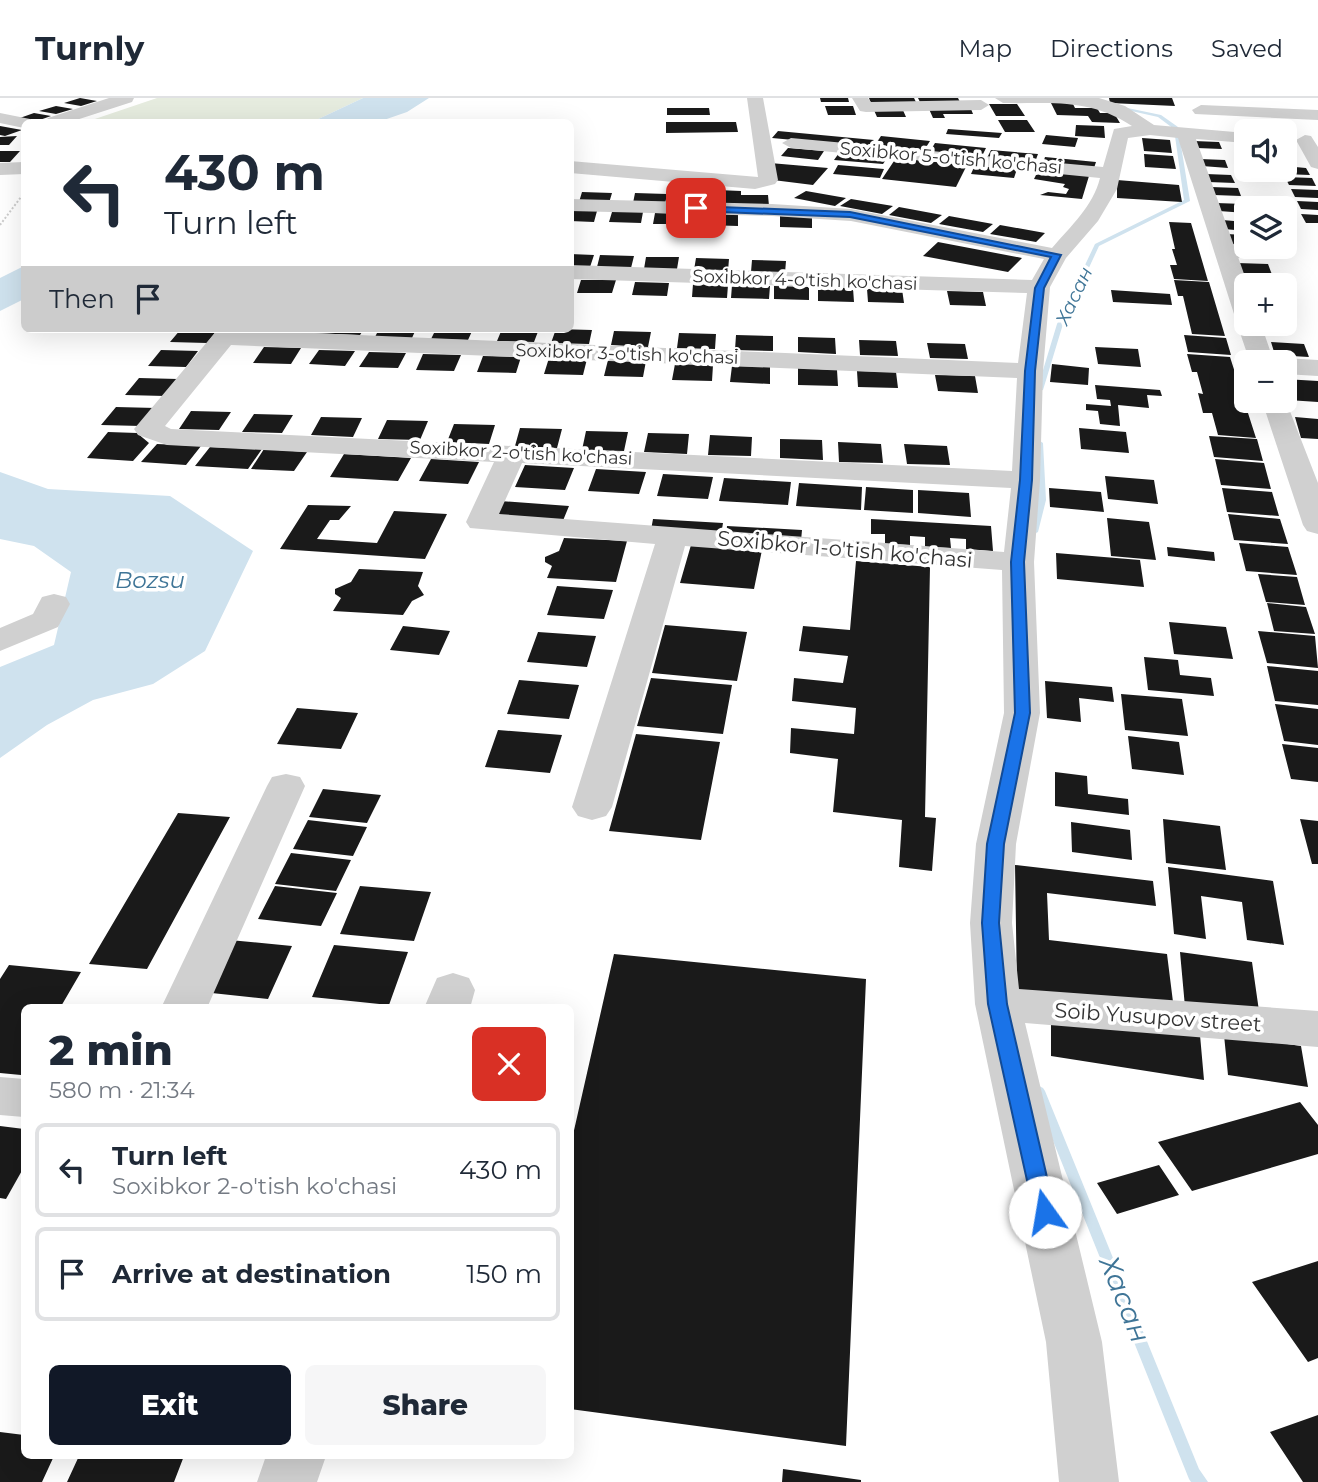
<!DOCTYPE html>
<meta charset="utf-8">
<style>
:root{--surface:#fff;--page:#f6f6f7;--text:#1f2937;--muted:#747a83;--line:#e0e1e3;--accent:#111827}
body{margin:0;font-family:Montserrat,sans-serif;background:var(--page);color:var(--text);height:100vh;display:flex;flex-direction:column;font-size:26px;white-space:nowrap}
*{box-sizing:border-box;margin:0}
p{font-size:23px;color:var(--muted)}
.icon{flex:none;width:38px;height:38px;fill:none;stroke:currentColor;stroke-width:2;stroke-linecap:round;stroke-linejoin:round}
.map{position:relative;flex:1;overflow:hidden}
.panel{position:absolute;left:21px;top:906px;width:553px;height:455px;display:flex;flex-direction:column;background:var(--surface);border-radius:10px;box-shadow:0 7px 28px #0002}
.panel>*{flex:none}
.guide{position:absolute;left:21px;top:21px;width:553px;height:214px;border-radius:10px;box-shadow:0 7px 28px #0002;background:#fff;color:var(--text);overflow:hidden}
.tools{position:absolute;left:1234px;top:21px;display:grid;gap:14px}
.tools a{display:grid;place-items:center;width:63px;height:63px;border-radius:10px;background:var(--surface);box-shadow:0 7px 28px #0002;font-size:35px}
.pin{position:absolute;display:grid;place-items:center;width:60px;height:60px;color:#fff;margin:-30px;border-radius:14px;box-shadow:0 4px 10px #0006}
.me{position:absolute;width:77px;margin:-38px;rotate:347deg;stroke-linejoin:round;filter:drop-shadow(0 0 5px #0008)}
.turn{display:flex;align-items:center;gap:24px;height:147px;padding:0 28px;font-size:32px}
.turn .icon{width:91px;height:91px;stroke-width:2.5}
.turn b{display:block;font-size:49px;line-height:60px}
.then{display:flex;align-items:center;height:66px;padding:0 28px;background:#0003;gap:14px;font-size:26px}
.round{display:grid;place-items:center;flex:none;width:74px;height:74px;border-radius:10px;background:var(--page)}
.summary{display:flex;align-items:center;justify-content:space-between;height:119px;padding:0 28px}
h1{font-size:42px;font-weight:800;line-height:52px}
.button{display:flex;gap:14px;margin-top:auto;padding:14px 28px}
.button a{flex:1;height:80px;border-radius:10px;background:var(--accent);color:#fff;font-size:28px;font-weight:800;line-height:80px;text-align:center}
.button a+a{background:var(--page);color:var(--text)}
ul{padding:0;list-style:none}
li{display:flex;align-items:center;gap:21px;height:94px;margin:0 14px 10px;padding:0 14px;border:4px solid var(--line);border-radius:10px}
li div{flex:1}
li b{display:block;font-size:26px}
li em{font-style:normal}
header{display:flex;align-items:center;gap:42px;box-sizing:border-box;height:98px;padding:0 35px;background:var(--surface);border-bottom:2px solid var(--line)}
header strong{font-size:33px}
nav{display:flex;gap:38px;margin-inline-start:auto;font-size:24px}
.map>svg:first-child{display:block}
</style>
<header>
<strong>Turnly</strong>
<nav><a>Map</a><a>Directions</a><a>Saved</a></nav>
</header>
<div class="map">
<svg width="1318" height="1384" viewBox="0 0 1318 1384">
<rect width="100%" height="100%" fill="#fff"/>
<path fill="#e6ecdf" d="M157,0h206l-51,24h-226z"/>
<path fill="#cfe2ee" d="M363,0h66l-22,14 -29,10h-66z
M24,168v33l-24,12v-33z
M0,374l48,17 122,7 83,55 -48,100 -52,33 -60,16 -46,25 -47,33v-91l54,-22 17,-73 -37,-26 -34,-7z"/>
<g fill="none" stroke-linecap="round" stroke-linejoin="round">
<path fill="#cfe2ee" fill-rule="evenodd" d="M1118,8l43,9 17,12 12,74 -91,45 -36,78 -20,66 -5,1 -1,-1 20,-66 38,-80 89,-44 -10,-71 -16,-12 -40,-9z
M1040,343l3,2 3,57 -8,32 -4,2 -4,-2 8,-32 -1,-57z
M1039,988l4,2 2,3 154,378 9,13h-17l-2,-3 -156,-388 2,-3z"/>
</g>
<path fill="#1a1a1a" d="M80,0l17,3 -16,5 -17,-3z
M820,0h28l1,4h-28z
M869,0h45l3,6h-46z
M918,0h40l3,6h-40z
M1109,0h63l3,8 -65,-3z
M1050,3l22,1 3,6h22l3,5h14l6,10 -28,-1 -4,-6 -31,-1z
M989,6h28l8,12h-29z
M56,8l17,3 -17,5 -17,-3z
M825,8h28l3,9h-28z
M667,10h42l1,7h-43z
M873,10h29l4,9h-29z
M929,11h42l2,5h-30l2,4h-12z
M34,15l17,3 -17,6 -17,-3z
M998,22h29l8,12h-30z
M666,24h70l2,10 -72,1z
M1076,27l28,1 1,12 -30,-2z
M0,28l22,4 -17,6 -5,-1z
M948,31l54,4 -3,5 -53,-4z
M778,33l96,9 -5,7 -97,-9z
M1046,37l32,3 -3,9 -33,-3z
M17,38l-8,9h-9v-8z
M881,38l49,5 -7,11 -50,-4z
M1142,40l28,2 2,13 -28,-2z
M1194,43l25,1 3,7 -25,-1z
M935,45l51,5 -5,10 -52,-5z
M788,50l36,3 -6,9 -37,-4z
M991,52l47,4 -3,8 -48,-4z
M0,53h20l-10,11h-10z
M839,55l49,4 -5,7 -49,-4z
M1144,56l29,2 3,13 -31,-2z
M1045,59l51,5 -2,6 -51,-5z
M896,60l71,7 -11,22 -74,-8z
M1200,61l25,1 3,8 -26,-2z
M770,65l58,5 -15,17 -40,-5z
M838,67l46,4 -4,9 -47,-4z
M975,67l42,4 -3,9 -43,-4z
M1284,68l22,2 4,7 -26,-1 -2,-4z
M1038,73l51,5 -7,23 -42,-4 8,-3 18,2 3,-5 -6,-2 2,-3 -31,-5z
M1206,76l25,1 4,8 -27,-1z
M1285,79l27,1 4,8 -27,-1z
M1117,82l62,5 3,17 -65,-4z
M1211,89l27,1 3,8 -27,-1z
M1291,91l27,1v8l-23,-1z
M717,92l24,1v4h27l1,11 -81,-2 1,-10h28z
M806,93l40,7 -11,8 -41,-8z
M582,94l30,1 -3,10 -30,-1z
M635,95l32,1 -2,10 -32,-1z
M851,101l42,7 -11,8 -42,-8z
M1297,103l21,1v8l-17,-1z
M1216,105l28,1 2,9 -27,-2z
M899,109l43,8 -11,8 -42,-8z
M570,113h27l-3,11 -24,-1z
M612,114h31l-2,11 -32,-1z
M655,115l32,1 -2,10h-32z
M707,116l31,1v11l-32,-1z
M1301,116l17,1v8h-12z
M780,118l32,1v11l-32,-1z
M949,118l44,8 -10,8 -44,-8z
M1222,122l24,2v9l-22,-2z
M1169,124l22,1 17,58 -34,-2 -4,-14h7l-5,-16h3z
M1000,127l45,8 -9,9 -46,-8z
M1226,136l20,1v10l-16,-1z
M938,144l84,16 -14,14 -85,-16z
M1232,150l29,1 4,10 -30,-2z
M570,156l24,1 -4,12 -20,-1z
M600,157l34,1 -3,12 -34,-1z
M646,159h33l-2,12h-33z
M696,160l33,1 -1,12 -34,-1z
M752,162l34,1 -1,12 -34,-1z
M1237,165l31,1 6,16 -31,-2z
M581,182h35l-4,13h-35z
M1174,182l35,2 16,54 -33,-2 -9,-38h-5z
M635,184l34,1 -2,13 -35,-1z
M693,186l35,1 -1,13 -35,-1z
M732,187l38,1 -1,13 -38,-1z
M774,188l35,1v13l-35,-1z
M818,189l35,1 1,14 -36,-1z
M867,191h35l2,14 -36,-1z
M1111,192l59,4 2,11 -59,-3z
M947,193l36,1 3,14 -36,-1z
M181,231h37l-11,14 -37,-1z
M312,231h52l-4,6 -50,-2z
M379,231h37l-4,9 -37,-1z
M436,231h37l-5,11 -37,-1z
M502,231h37l-5,13 -37,-1z
M556,231l36,1 -3,14 -38,-1z
M614,233l37,1 -3,15 -37,-2z
M679,235l37,1 -1,15 -38,-1z
M736,237l37,1v15l-38,-1z
M1184,237l42,3 5,17 -43,-3z
M798,239l37,1 1,16 -38,-2z
M859,242l37,1 2,15 -38,-1z
M1271,244l33,2 5,13 -34,-2z
M927,245l38,1 3,15 -38,-1z
M264,249l37,1 -10,16 -38,-1z
M1095,249l43,2 3,18 -43,-3z
M161,252l37,1 -12,16 -38,-1z
M319,252l36,1 -10,15 -36,-2z
M369,254l37,1 -8,15 -39,-1z
M423,256l38,1 -7,16 -38,-1z
M1187,256l43,3 26,81 -38,-3 -6,-22h-9l-5,-20 5,1 -6,-22h-5z
M483,258l38,1 -5,16 -39,-1z
M549,260l38,1 -4,16 -39,-1z
M608,262l38,1 -3,16 -39,-1z
M675,266l38,1 -1,16 -40,-1z
M1052,266l37,4 -1,17 -38,-3z
M732,268l38,1v17l-40,-2z
M798,270l39,2 1,16 -40,-1z
M857,273l39,1 2,16 -40,-1z
M935,277l40,1 3,17 -40,-2z
M139,280l39,1 -13,17 -40,-1z
M1284,281l34,2v21l-30,-2z
M1095,287l65,5 2,6 -15,-1 2,13 -31,-3 2,21 -20,-2 -2,-13 -12,-1v-6l25,2 -1,-6 -13,-1z
M116,309l40,1 -15,18 -40,-1z
M191,313l40,1 -12,18 -40,-1z
M254,316l39,1 -11,18 -40,-1z
M321,319l41,1 -9,19 -42,-2z
M1295,319l23,2v20l-17,-1z
M387,322l41,1 -8,19 -42,-1z
M454,326l41,1 -6,19 -42,-2z
M520,330l42,1 -5,19 -42,-2z
M1079,330l47,4 3,21 -48,-4z
M586,333l42,1 -4,19 -42,-1z
M108,334l29,1 12,10 -16,18 -46,-3z
M648,335l41,1 -2,20 -43,-2z
M710,337l42,2 -1,19 -43,-1z
M1209,338l48,3 6,22 -49,-4z
M780,341l42,1 1,20 -43,-2z
M838,344l43,2 2,19 -44,-1z
M157,346l44,2 -15,19 -45,-3z
M904,346l43,2 3,19 -43,-1z
M210,349l52,2 -14,20 -53,-3z
M264,351l43,3 -13,19 -43,-2z
M344,356l67,4 -13,23 -68,-4z
M431,361l48,3 -11,22 -49,-3z
M1215,361l49,4 7,26 -50,-4z
M525,367l49,3 -9,22 -50,-3z
M596,371l50,3 -7,22 -51,-3z
M663,376l50,3 -5,22 -51,-3z
M1105,378l49,4 4,24 -50,-5z
M724,380l67,4 -3,23 -69,-4z
M799,385l63,4 -1,23 -65,-4z
M866,389l47,3v23l-49,-3z
M1049,390l52,4 3,20 -54,-5z
M1222,390l50,4 7,24 -52,-4z
M918,392l51,3 2,24 -53,-4z
M500,403l69,5 -7,17 -70,-5z
M308,407l43,1 -12,14h-9l-13,19 60,4 17,-32 53,3 -22,45 -145,-10z
M1228,416l52,5 8,25 -54,-4z
M1107,420l42,4 7,38 -45,-4z
M653,421l70,4 -2,12 -70,-5z
M871,421l120,7 2,25 -27,-2v-10l-16,-1 1,10 -26,-1v-10l-15,-1v9l-25,-1v-10h-14z
M727,428l75,4 -1,11 -75,-5z
M564,440l63,3 -11,41 -69,-4 5,-12 -7,-4v-5l14,-6z
M1239,445l49,4 9,28 -51,-4z
M691,447l71,5 -8,39 -74,-6z
M1167,449l47,5 1,9 -47,-5z
M1056,455l84,7 4,27 -87,-8z
M856,463l74,6 -5,250 11,1 -4,53 -33,-4 3,-47 -69,-8 5,-53 -48,-6 1,-25 63,6 2,-26 -64,-7 2,-23 49,5 5,-27 -49,-5 4,-25 47,4z
M359,471l64,3 -5,14 6,9 -12,6 -9,14 -70,-4 8,-13 -6,-4v-5l16,-7z
M1258,476l39,3 8,28 -39,-3z
M557,488l56,4 -9,29 -57,-4z
M1267,505l39,4 9,27 -41,-3z
M1169,524l57,5 7,32 -59,-5z
M665,527l82,7 -10,49 -85,-8z
M403,528l47,5 -11,24 -49,-5z
M1258,533l57,5 3,32 -51,-5z
M538,534l58,4 -9,31 -60,-5z
M1144,559l34,3 2,15 31,3 3,18 -66,-6z
M1267,568l51,5v34l-43,-4z
M651,580l81,7 -9,49 -86,-8z
M519,582l60,5 -10,34 -62,-5z
M1045,583l67,6 2,15 -35,-4 2,24 -34,-4z
M1121,596l61,5 6,37 -63,-6z
M1275,606l43,5v36l-34,-4z
M297,610l61,5 -17,36 -64,-5z
M498,632l64,5 -12,38 -65,-6z
M636,636l84,8 -19,98 -92,-9z
M1128,638l51,6 5,33 -52,-6z
M1282,646l36,4v34l-27,-3z
M1055,674l32,4 1,18 40,5 1,16 -74,-9z
M323,691l58,6 -14,28 -58,-6z
M178,715l52,4 -83,152 -58,-5z
M1163,721l57,7 6,44 -60,-7z
M1300,721l18,2v43h-6z
M308,722l59,7 -14,29 -60,-7z
M1071,724l59,8 2,30 -60,-8z
M291,755l60,7 -15,31 -61,-7z
M1015,767l138,16 3,25 -109,-13 2,47 118,14 7,56 -157,-20z
M1168,769l105,14 11,64 -37,-5 -5,-38 -41,-6 5,43 -32,-5z
M275,788l62,7 -16,33 -63,-7z
M360,788l71,6 -17,49 -74,-7z
M219,841l73,7 -24,53 -75,-8z
M334,847l74,7 -19,53 -77,-8z
M1180,854l72,10 8,56 -75,-11z
M614,856l252,25 -20,467 -276,-37v-261z
M9,867l72,7 -21,36h-36v61l-3,6 -21,-2v-94z
M1051,915l149,22 4,45 -153,-24z
M1224,937l77,11 7,41 -80,-12z
M1300,1004l18,23v29l-126,37 -34,-49z
M0,1028l24,3v38l-18,32 -6,-1z
M1159,1067l20,30 -62,19 -20,-31z
M1318,1163v97l-10,4 -56,-80z
M1318,1317v67h-15l-33,-50z
M0,1334l24,3v21h30l-12,26h-42z
M79,1358h105l-10,26h-107z
M783,1371l78,11v2h-79z"/>
<g fill="none" stroke-linecap="round" stroke-linejoin="round">
<path stroke="#cdcdcd" stroke-width="2" stroke-dasharray="2 2" stroke-linecap="butt" d="M0,127l24,-32"/>
<path fill="#d0d0d0" fill-rule="evenodd" d="M109,0h25l-2,4 -62,20h-25l3,-4z
M747,0h16l15,82 -3,4 -20,5 -185,-16v-12l188,16z
M852,0h16l3,4 110,-2 8,5 -8,5 -115,2 -6,-1z
M995,0h104l26,8 29,19 92,8v10l-50,-4 52,146 -2,39h15l13,38 10,-4 34,2v16l-34,-2v-12h-34l-13,-38 3,-4 -6,-6 -56,-176 -28,-3 -22,3 -11,51 -19,32 -32,37 -16,29 -7,84 -3,109 -6,82 6,151 -24,131 -4,79 7,66 299,22v36l-293,-24 77,319 17,140h-60l-13,-140 -71,-338 -5,-81 6,-79 28,-131 -2,-143 -317,-24 -73,261 -6,9 -14,4 -14,-4 -6,-9 83,-263 -185,-16 -4,-6 28,-60 -327,-17 -29,-10 -4,-6 84,-100 800,34 9,-70 -457,-14v-14l462,15 12,-21 -193,-38 -79,-5 -202,-5v-12l202,5 79,5 201,39c19,-22 41,-42 48,-70l-309,-30 -9,-5 9,-5 312,29 11,-38 18,-3c-43,-28 -80,-22 -129,-23zM231,247l786,33 -5,93 -841,-42 -6,-3zM522,365l489,25 -7,64 -505,-38z
M1201,7l117,5v10l-123,-6 -3,-4z
M0,15l30,6 2,3h-8v6l-24,-5z
M1305,37l6,1 7,11v22l-7,-2 -15,-27z
M24,64v12l-24,1v-12z
M1284,298l34,87v51l-11,-3 -4,-6 -41,-124h22z
M54,496l12,3 4,7 -12,23 -58,24v-23l33,-14 9,-17z
M286,676l14,3 5,9 -98,222h-46l106,-222 5,-9z
M453,875l16,5 6,12 -5,18h-46l13,-30z
M0,979l24,2v38l-24,-2z
M266,1358h60l-9,26h-60z"/>
</g>
<path fill="#1a73e8" stroke="#114b97" stroke-width="2" d="M694,108l156,6 211,43 -17,33 -9,83 -3,109 -8,82 6,151 -26,131 -5,79 8,81 48,208 -3,7 -7,2 -8,-2 -3,-7 -46,-208 -6,-81 5,-79 28,-131 -4,-151 9,-82 5,-109 10,-83 16,-31 -201,-40 -154,-6z"/>
<g text-anchor="middle" dominant-baseline="central" stroke-width="7" stroke-linejoin="round" paint-order="stroke">
<g font-size="18" fill="#333" stroke="#fff">
<text transform="translate(951 60) rotate(5)">Soxibkor 5-o'tish ko'chasi</text>
<text transform="translate(805 182) rotate(2)">Soxibkor 4-o'tish ko'chasi</text>
<text transform="translate(627 256) rotate(2)">Soxibkor 3-o'tish ko'chasi</text>
<text transform="translate(521 355) rotate(3)">Soxibkor 2-o'tish ko'chasi</text>
</g>
<g font-size="19" font-style="italic" fill="#3f7597" stroke="#fff">
<text transform="translate(1074 198) rotate(-65)">Хасан</text>
</g>
<g font-size="21" fill="#333" stroke="#fff">
<text transform="translate(845 451) rotate(5)">Soxibkor 1-o'tish ko'chasi</text>
<text transform="translate(1158 919) rotate(4)">Soib Yusupov street</text>
</g>
<g font-size="23" font-style="italic" fill="#3f7597" stroke="#fff">
<text x="150" y="482">Bozsu</text>
</g>
<g font-size="28" font-style="italic" fill="#3f7597" stroke="#fff">
<text transform="translate(1125 1201) rotate(68)">Хасан</text>
</g>
</g>
</svg>
<div class="tools">
<a><svg class="icon" aria-label="sound" viewBox="0 0 24 24"><path d="M4 9h4l5-4v14l-5-4H4zM17 9q2 3 0 6"/></svg></a>
<a><svg class="icon" aria-label="layers" viewBox="0 0 24 24"><path d="M12 4l9 5-9 5-9-5zM3 14l9 5 9-5"/></svg></a>
<a>+</a>
<a>−</a>
</div>
<div class="pin" style="left:696px;top:110px;background:#d93025"><svg class="icon" aria-label="arrive" viewBox="0 0 24 24"><path d="M6 21V4h12l-3 4 3 4H6"/></svg></div>
<svg class="me" style="left:1045px;top:1114px" viewBox="-20 -20 40 40"><circle r="19" fill="#fff"/><path d="M0-13L10 11 0 6-10 11z" fill="#1a73e8"/></svg>
<div class="guide">
<div class="turn"><svg class="icon" aria-label="left" viewBox="0 0 24 24"><path d="M17 20v-9H6M10 6l-5 5 5 5"/></svg><div><b>430 m</b>Turn left</div></div>
<div class="then">Then<svg class="icon" aria-label="arrive" viewBox="0 0 24 24"><path d="M6 21V4h12l-3 4 3 4H6"/></svg></div>
</div>
<section class="panel">
<div class="summary"><div><h1>2 min</h1><p>580 m · 21:34</p></div><a class="round" style="background:#d93025;color:#fff"><svg class="icon" aria-label="close" viewBox="0 0 24 24"><path d="M6 6l12 12M18 6L6 18"/></svg></a></div>
<ul>
<li><svg class="icon" aria-label="left" viewBox="0 0 24 24"><path d="M17 20v-9H6M10 6l-5 5 5 5"/></svg><div><b>Turn left</b><p>Soxibkor 2-o'tish ko'chasi</p></div><em>430 m</em></li>
<li><svg class="icon" aria-label="arrive" viewBox="0 0 24 24"><path d="M6 21V4h12l-3 4 3 4H6"/></svg><div><b>Arrive at destination</b></div><em>150 m</em></li>
</ul>
<div class="button"><a>Exit</a><a>Share</a></div>
</section>
</div>
